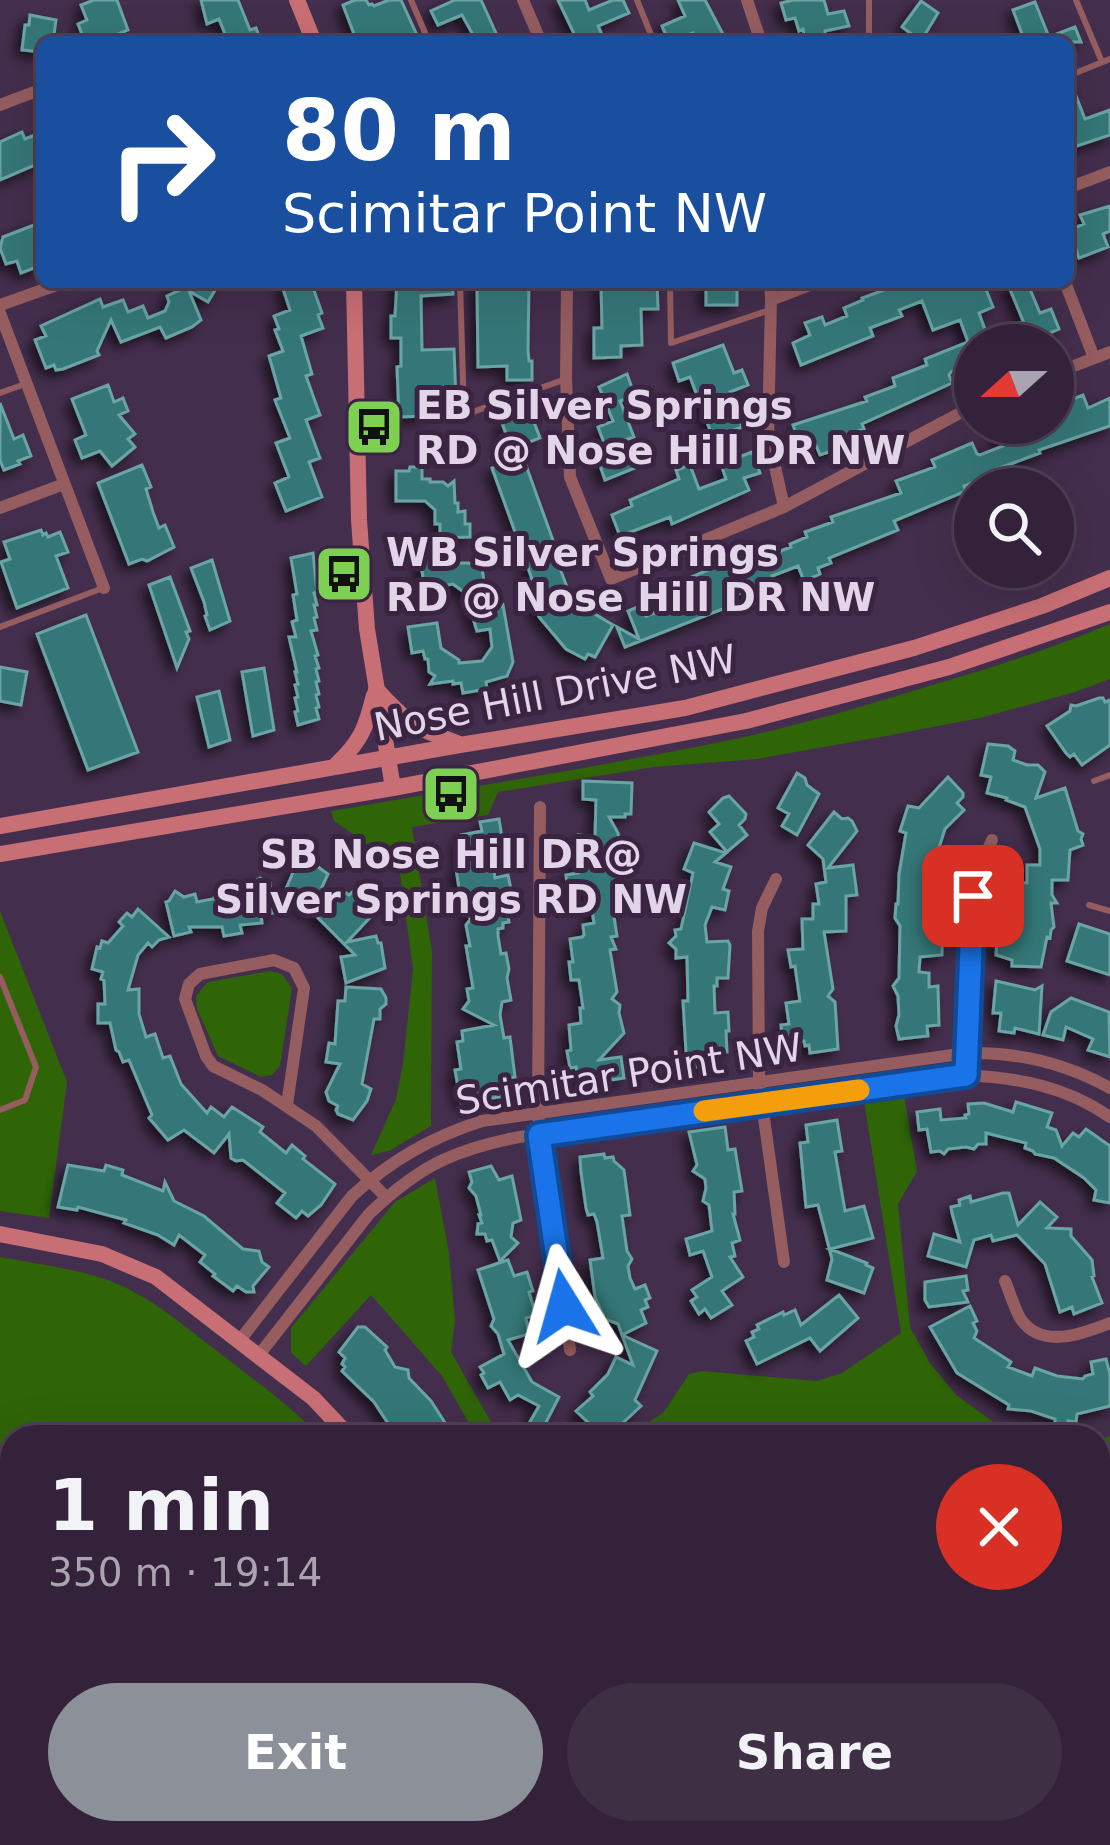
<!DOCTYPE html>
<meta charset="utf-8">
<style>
:root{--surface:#33223a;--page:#3e2f45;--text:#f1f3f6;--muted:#a9a4af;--line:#4e3f54;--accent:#8c9099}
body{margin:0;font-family:"DejaVu Sans",sans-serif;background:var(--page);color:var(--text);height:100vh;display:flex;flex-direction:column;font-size:45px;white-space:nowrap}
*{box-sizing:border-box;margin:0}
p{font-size:39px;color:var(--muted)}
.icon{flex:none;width:66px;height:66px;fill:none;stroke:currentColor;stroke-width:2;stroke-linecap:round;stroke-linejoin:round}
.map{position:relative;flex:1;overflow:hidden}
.side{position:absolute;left:0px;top:1425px;width:1110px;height:420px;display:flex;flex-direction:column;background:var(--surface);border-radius:36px 36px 0 0;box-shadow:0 12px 48px #0002,0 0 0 3px var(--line)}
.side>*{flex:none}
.banner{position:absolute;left:36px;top:36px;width:1038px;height:252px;border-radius:18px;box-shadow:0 12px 48px #0002,0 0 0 3px var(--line);background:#1a4fa0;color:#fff;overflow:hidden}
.needle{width:78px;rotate:249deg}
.fabs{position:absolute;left:954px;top:324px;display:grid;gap:24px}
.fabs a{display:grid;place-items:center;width:120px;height:120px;border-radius:50%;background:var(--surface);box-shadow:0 12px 48px #0002,0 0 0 3px var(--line);font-size:60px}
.pin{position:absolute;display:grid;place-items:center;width:102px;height:102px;color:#fff;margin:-51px;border-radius:24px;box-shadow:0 6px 18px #0006}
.me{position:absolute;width:132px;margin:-66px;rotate:352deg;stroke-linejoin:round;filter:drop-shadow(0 0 9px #0008)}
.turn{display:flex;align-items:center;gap:42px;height:252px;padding:0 48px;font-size:54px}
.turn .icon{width:156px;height:156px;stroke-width:2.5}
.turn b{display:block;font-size:84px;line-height:102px}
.round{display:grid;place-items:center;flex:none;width:126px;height:126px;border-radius:63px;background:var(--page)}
.overview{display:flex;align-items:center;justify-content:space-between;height:204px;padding:0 48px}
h1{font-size:72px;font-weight:700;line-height:90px}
.button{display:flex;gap:24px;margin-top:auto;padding:24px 48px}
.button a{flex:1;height:138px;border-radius:72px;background:var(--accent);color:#fff;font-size:48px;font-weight:700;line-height:138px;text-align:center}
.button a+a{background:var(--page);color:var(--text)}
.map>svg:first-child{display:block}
</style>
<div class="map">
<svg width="1110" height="1845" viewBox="0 0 1110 1845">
<defs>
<filter id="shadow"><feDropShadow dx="-6" dy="6" stdDeviation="6" flood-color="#0009"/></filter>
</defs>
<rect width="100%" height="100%" fill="#442e4d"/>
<path fill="#2f6407" d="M1110,624v55l-35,13 -95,26 -94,18 -129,23 -103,8 -156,25 -10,23 -76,12 20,125 -1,174 -42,25 -18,4 25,-56 7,-35 10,-95 -14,-103 -65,-45 -3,-10c138,-24 276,-45 413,-74 63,-14 124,-32 185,-51 61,-18 122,-37 181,-62z
M0,911l67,171 -18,136 -49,-7z
M270,971l12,3 10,14 -12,78 -8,9 -11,2 -43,-21 -21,-47 -1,-13 12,-14z
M904,1095l13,76 -19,33 12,123 20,36 26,32 43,31 35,11h-409l38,-24 26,-39 13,-3 115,10 25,-8 59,-40 -37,-232z
M435,1178l14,75 6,68 -4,31 44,77 11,8h-29l-35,-61 -71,-81 -65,71 -15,-13v-25l104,-126z
M0,1257c36,7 75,11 110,24 43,16 80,50 116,77 32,25 66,48 93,79h-307v396h249l-18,12h-243z
M1110,1436v226l-12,-14v-208z"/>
<path fill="#367778" stroke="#6aa4a4" stroke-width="3" filter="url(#shadow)" d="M94,0h23l11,30 -22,9 1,3h-22l-7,-18 9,-4 -6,-15z
M201,0h37l12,30 6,-2 5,14h-39l5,-3 -8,-20 -12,5z
M355,0h11l3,5 3,-1 2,2 15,-6h12l15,33 -20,9h-39l-14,-37z
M455,0h26l19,42h-23l-15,-27 -24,10 -7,-14z
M558,0h27l4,10 24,-10h10l6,13 -31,13 6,13 -7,3h-19z
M678,0h27l19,36 -13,6h-14l-4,-9 -24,9 -7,-16 23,-10z
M793,0h31l4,14 16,-3 5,15 -24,5 1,11h-21l-2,-13 -4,2 -4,-13 -9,2 -5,-17z
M921,1l17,12 -17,28 -19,-14z
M1035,2l14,35 26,-10 6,15h-56l-12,-32z
M30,15l26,5 -3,22h-11v10l-20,-2 3,-25h4z
M1068,83h3l14,36 25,-9v25l-42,14z
M22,132l3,7 10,-4 4,12 3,-2v17l-42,18v-38z
M1110,206v25l-7,3 5,13 -29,11 -10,-28 15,-6 -4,-9z
M42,222v43l-21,8 -4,-12 -11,3 -6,-16 3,-11z
M174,282h46l-12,20 -19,-11 12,29 -9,7 -26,11 -6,-11 -39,15 -10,-22 -14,31 2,4 -36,14 -7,1 -2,-5 -8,3 -11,-28 11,-4 -5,-10 59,-27 3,8 20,-7 5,12 15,-6 5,12 17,-7 4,-9 -2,-6 17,-8z
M283,282h28l11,31 -4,2 5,13 -22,8 11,38 -6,2 14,39 -14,5 14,38 -11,4 13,35 -36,14 -11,-28 14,-6 -13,-34 14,-5 -15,-38 6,-2 -12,-42 14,-5 -8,-21 4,-1 -5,-13 16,-6 -7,-21 3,-1z
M397,282h55l1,12 -32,2 1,54 32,-1 2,51 -29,1v15l-28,1 -2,-50 4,-1v-28h-10v-22h4z
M477,282h52l-1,68 1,11h3v19h-25v-14l-29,1z
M601,282h56l1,27h-17l1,36 -21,1v11l-27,1v-30h8z
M706,282h31v23h-31z
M906,282h77l10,25 -14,6 8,22 36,-14 -16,-39h20l13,31 11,-4 8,20 -11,5 3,7 -10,4h-66v18l-24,9 -2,3 3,8 -90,41 2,5 -12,4 4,10 -36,12 -5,-12 -14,4 -8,-22 74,-24 -2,-4 30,-11 -2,-8 34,-13 -2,-6 43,-17 -8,-22 -27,10 -11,-29 -23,9 3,6 -32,12 3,8 -72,29 -8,-22 17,-8 -5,-12 17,-6 3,8 22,-9 -3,-8 19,-8 -1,-2z
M723,345l11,28 8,-3 6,15 -18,7 12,35 -29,11 -23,-61 -11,4 -6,-18z
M627,374l8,22 -15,5 14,36 -9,3 10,28 -30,12 -7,-20 11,-4 -11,-29 15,-6 -14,-34z
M108,385l6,17 9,-4 5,13 -9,4 16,19 -7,5 7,8 -23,19 -12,-15 -18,7 -7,-18 11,-5 -14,-36z
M1083,395l5,13 22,-10v28l-71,24 1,3 -43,16 1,3 -34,14 2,5 -72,30 4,9 -69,28 2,5 -13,5 2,6 -16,7 -6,-15 -26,10 3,9 -15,6 1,3 -13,5 -2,-8 -21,8 3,8 -103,40 -8,-20 22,12 -11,-28 14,-6 4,11 22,-8 -7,-18 70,-30 1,5 33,-13 2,4 24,-9 -1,-3 17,-7 -2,-5 28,-10 -2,-5 70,-24 -5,-12 39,-14 -3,-7 40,-17 5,11 3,1 23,-9 -7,-17 18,-6 4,9 25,-9h10v-16z
M0,403l14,36 9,-4 8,21 -13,5 2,3 -16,6 -4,-10z
M535,410l4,11 -5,1 6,16 -21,8 40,111 -3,1 11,29 18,21 28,17 -18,32 -7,-3 -3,5 -19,-10 -27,-32 -10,-24 3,-1 -4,-12 4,-1 -40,-111 18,-7 -9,-25 5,-2 -4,-11z
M752,452l8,21 -16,5 5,12 -77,34 -2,-7 -50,19 -8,-21 20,-9 -2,-6 49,-21 -3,-9 14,-5 9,24 27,-10 -5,-15z
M142,465l9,22 -5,2 7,23 6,16 6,-3 9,22 -27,14 -5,-2 -13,5 -31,-81z
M410,467h12v12h8v3h13l5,4 6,-5 1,22h3v9l7,-1v13h5v13l-30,1v-14h-5v-14l-10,-9h-29v-30h13z
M41,530l2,5 3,-2 2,4 12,-5 8,20 -12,4 12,32 -51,20 -16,-46 9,-3 -6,-17z
M445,550l2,13h22l6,4 6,-7 3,22h3l1,8 7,-1 1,12h3l1,6 3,-2 10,57 -6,14 -21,6 1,7 -24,4 -2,-10 -8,1v-3l-23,3 5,-8 -6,-4 -1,-13h-3l-2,-8 -11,2 -4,-26 29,-4 4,25 18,12v3l23,-2 10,-14 -2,-18 -13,2 -12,-38 -12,-9 -28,5 -5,-30 14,-2 -1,-5z
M313,553l4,39 -3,1 3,12h-3l3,12 -3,1 3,12 -6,1 7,24 -3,1 4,12 -3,1 3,12 -3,1 3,12 -3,1 3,12 -3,1 3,11 -21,6 -3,-13 3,-1 -3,-13 3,-1 -3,-12 3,-1 -3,-12h2l-8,-35h7l-4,-15 5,-2 -4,-25 4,-1 -6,-36z
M212,560l18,61 -20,9 -5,-14 2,-1 -3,-13 -13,-34z
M170,577l20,54 -4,1 3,7 -12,29 -28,-83z
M86,615l52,137 -50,18 -51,-136z
M0,667l27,5 -6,33 -21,-4z
M264,668l10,62 -21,6 -11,-64z
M219,691l11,49 -21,7 -12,-50z
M1099,698h4l2,4 5,-2v45l-28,20 -8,-11 -4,3 -4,-4 -19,-27 23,-15 1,-6 5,1z
M988,744l20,2 7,5 -2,9 14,5h11l7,7 -9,26 29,-10 13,43 5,3 -2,5 2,6 -13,5 -2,30h-16v15l5,8h-6l3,24 -3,3 -1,8 -3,-1 -6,30 -29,-1v-6l-16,-5 1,-16 13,1 2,-58 15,1v-18h13v-16l-15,-42 -19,-7 1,-2 -20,-5 4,-16 -10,-2z
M797,773l8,5 2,7 12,9 -22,41 -15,-9 7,-12 -11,-6z
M948,777l15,16v4l-6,6 7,7 -19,19 -8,25 12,2 -4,18 -15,-3 -5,28h4v7l4,1v4h10l-1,44 -22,2 -1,15 10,1v14l9,-1 1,39 -12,1 1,10 -29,3 -3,-13 3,-11 -1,-19 -5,-10 6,-8 1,-52 -5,-8 1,-14h2l1,-30 7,-41 -6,-2 8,-25 11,2z
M583,781l49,2 -1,31h-6v3h-16l9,16 8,56 -4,1 2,18 -11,2 4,26 -6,1 5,12 -6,1 7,42 -5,7 8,6 -1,8 5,20 -25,27 22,-3 3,21 -45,7 -3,-18 -6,1 -3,-17 4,-1 -2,-25 12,-2 -1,-15h3l-4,-28h-8l-2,-18h4l-3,-23 12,-2 2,-2 -1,-10 11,-2 -5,-31 -21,2 -2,-19 12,-2 -5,-22 10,-2 -4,-14 16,2 1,-37 -13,-1z
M729,796l17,18 -1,5 -6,6 8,10 -20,17 -17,-20 9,-8 -10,-12 14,-14z
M834,812l8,7 6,-1 4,3 5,10 -29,37 25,-3 4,30 -11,1v35l-22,1 9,57 -5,7 7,6 3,47 -28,4 -1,-8 -4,1 -1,-5 -21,3 -2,-19 8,-1 -3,-21 14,-2 -5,-35 -4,1 -3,-17 15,-1 -1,-30h11v-15h6l-3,-20 10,-2 -3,-23 -15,-14z
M499,819l4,24 -13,2 5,33 13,-3 4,19 -7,2 4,26 -6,1v5l-5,1v7l3,18 5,-1 3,16 -2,9 4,22 -9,2 -2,13 4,23 6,-1 5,40 -14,2 4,17 -44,7 -6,-33 6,-1 -4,-27 6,-1 -1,-10 32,-6 -31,-16 6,-8 -2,-12 6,-1 -7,-42h4l-4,-21 4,-5 -3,-20 -6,1 -5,-32 6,-1 -4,-24 5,-1 -2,-8 21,-4 -2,-9z
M694,843l32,10 -11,9 16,5 -8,22 6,2 -4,19 -13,-3 -7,18 2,17 21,-1 2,4 -2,33h-11v8h-3l1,27 13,-1 1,19h-3l1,21 -12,1v13l-28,2 -4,-67h5l-1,-44 -11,1v-9l-7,-6 7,-7 -1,-6 6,-1 12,-56 -9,-4z
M311,862l17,12 -6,13 20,10 4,-4 3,2 7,-6 22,20 -31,33 29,-6 2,7h3l4,25 -39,15 -5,-26 14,-2 -43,-43 -30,-14 13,-30 4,2 2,-4z
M260,878l6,5h4l3,30 -12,2 1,8 -22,2 2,8 -18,3 -2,-9h-33l2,5 -17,4 -8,-34 3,-1 6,-10 9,6 11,-3 2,8 16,-3 5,-6 5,-1 19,12 -1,-20 10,-1z
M138,909l31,28 -10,3 -7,7 -4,-4 -10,12 -10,35 11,-1v25l7,23 9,-3 8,24 7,-2 11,28 26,29 4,-6 13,10 8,-10 31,20 -3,5 26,21 6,-8 13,11 -2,3 32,25 -14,21 -13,11 -6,-5 -6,7 -19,-15 8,-10 -42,-33 -7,1 -5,-3 -2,-24 -15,19 -30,-23 -16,10 -19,-22 3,-3 -23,-55 -6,2 -4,-10 -3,-2 -6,-27h-12v-19h7l-1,-24 -3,-1 2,-7 -11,-3 5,-22 3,1 2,-7 6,2 15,-17 -4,-4 8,-9 5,4z
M1079,924l31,10v41l-43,-14z
M996,981l39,9 7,-4 -3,48 -24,-6 -1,5 -15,-2 2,-18h-8z
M346,987l35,2 5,9v6l-6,5v10h-6l-12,65 9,5 -4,12 -14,19 -15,-6 -2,-4 2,-4 -9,-5 -3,-9 14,-28 -14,-2 3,-19 6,1 3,-43h7z
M1071,998l38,14 1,45 -22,-7 5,-11 -27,-12 -3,13 -20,-5 8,-23z
M1016,1102l36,11 -5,14 9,3 6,16 11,-13 6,4 7,-8 24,17v57l-16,-3 2,-10 -12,-12 -30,-20 -19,-4 -2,-3 -8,-3 1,-5 -40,-10v11h-8l-4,5 -8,-2 -18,2 -4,5 -4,-3 -9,1 -4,-23 -8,1 -2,-18 23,-3 1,11 25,-2 -1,-3 4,-1 -1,-10 16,-1 29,9z
M837,1120l5,31 -7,1 10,59 19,-5 9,32 -43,11 37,14 -1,2 7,3 -9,25 -37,-13 5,-21 -14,-54 -12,2 -6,-64 8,-1 -2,-17z
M725,1127l3,23 7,-1 7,42 -8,1 1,22h-2l7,26 -8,3 3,13 -5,1 13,20 -21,14 10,14 -21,13 -6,-9 -6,5 -8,-13 6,-4 -5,-7 20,-13 -9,-26 -13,4 -4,-16 26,-8 -3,-26 -6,-4 3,-13 -1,-9 -12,-8 4,-6 -8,-33z
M604,1154l1,4 8,-1 1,4 10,9 6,45 -8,1 5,35 5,8 -4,7 2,12 5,11 10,-4 5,13 -5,2 3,7 -7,3 5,13 -24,12 -4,-11 -13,-5 -10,-22 -5,-37 13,-2 -6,-36 -3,-8 -6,1 -2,-7 -5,-36 -1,-15z
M68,1165l36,6 2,-6 17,5 -1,5 41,16 2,-9 9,19 30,15 39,33 16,2 3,11 7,5 -16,19 1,6h-8l-9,-6 -4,5 -20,-15 2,-2 -15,-12 5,-7 -26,-20 -5,10 -16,-10 -34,-12 2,-3 -48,-13 -1,3 -19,-3z
M491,1166l8,14 13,-4 9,44 -8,3 -2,14 7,6 -18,18 -8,-21 -5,1 -2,-7h-8l1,-10 4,-1 -3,-8h2l-5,-19 -7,-8 3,-6 -3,-10z
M1003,1193h6l9,32 22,-23 17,15 -10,11 24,1v7l21,24 2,16 -2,1 10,26 -28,11 -2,-7 -12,5 -15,-48 -28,-29 -24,6 -2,-6 -17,5 -8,27 -38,-11 6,-22 26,8 -8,-29 -1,-6 9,-2 -1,-5 11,-4 1,6z
M508,1260l6,16 13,-4 6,19 -4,1 7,23 -10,3 3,16 -21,6 24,42 27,15 -19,37 -13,-7 12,-21 -21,-11 -8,5 -10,-18 -12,6 -7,-13 3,-2 -4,-6 24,-13 -6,-20 -7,-8 3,-7 -16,-49z
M966,1276l2,14 -5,1 5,11 -39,5 -4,-7v-18z
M839,1295l19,23 -38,33 -10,-13 -53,26 -11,-23 8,-4 -2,-5 7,-3 -2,-4 26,-13 1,3 11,-5 6,15z
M970,1306l7,15 -4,2 4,8 -3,7 37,24 -3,5 24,9 3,-8 22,8 26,3 2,-3 8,-2 -2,-12 15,-3 4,15v32l-33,8 -1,8 -8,-1v4l-13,-2v-4l-24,-8 -23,-2 1,-4 -52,-32 -27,-46z
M358,1327h7l22,20 -2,3 10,17 13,3 1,8 22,23 20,31 -7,5h-47l-23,-35 -32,-31 3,-4 -3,-3 3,-6 -6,-6z
M622,1335l35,16 -22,49 6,6 -27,25h-12l-5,-6 -4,2 -17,-16 17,-15 -3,-4 18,-18 8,-17 17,8z
M1041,1833h47l7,12h-74z"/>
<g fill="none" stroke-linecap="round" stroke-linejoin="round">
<path stroke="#955d60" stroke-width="6" d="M411,0l18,42
M637,0l17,42
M869,0v42
M1076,0l26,62
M1068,76l42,-17
M460,282l4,133 102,-36
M670,282l1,61 99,-33
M0,393l25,-9
M0,627l103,-39
M1094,781l16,-6
M1089,905l21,6
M0,977l36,90 -11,33 -25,10"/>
<path stroke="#955d60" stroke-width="12" d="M523,0l18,42
M747,0l14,42
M969,41v1
M0,105l42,-16
M1068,188l42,-16
M567,282l-1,97 4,98 41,102 173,-72 191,-102
M770,282l1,18 47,-18
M1065,282l29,76
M771,300l-3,135 16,72
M0,305l65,-23
M0,313l104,275
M1053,374l57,-22
M0,508l64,-24
M540,807l-2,307 32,236
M776,879l-14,29 -4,23 1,151 25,180
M966,1075l7,-179 7,-28 12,-28
M287,1105l17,-117 -10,-20 -20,-8 -74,14 -11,10 -4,15 21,57 7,10 49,24 54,36 70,71
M1005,1281c5,12 9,26 15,37 21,32 62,16 90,5
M240,1340l112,-144c39,-36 80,-59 130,-75l485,-68c51,-1 98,10 143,35
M259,1355l110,-141c22,-21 46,-41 74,-54 52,-24 113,-28 169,-37 118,-18 236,-31 354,-48 53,3 99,11 144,42
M1098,1799l12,26
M707,1833l4,12
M960,1845l20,-12"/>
<path stroke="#c86f75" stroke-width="16" d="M297,0l17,42
M354,282l5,238 8,109 26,159
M376,689c32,35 37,38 81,54
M336,765c25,-24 30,-37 38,-70
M0,826l460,-81 225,-37 229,-60 128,-42 68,-28
M0,854l393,-66 353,-67 203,-54 161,-55
M0,1234l102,20 54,23 157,121 37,39
M512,1833l4,12"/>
</g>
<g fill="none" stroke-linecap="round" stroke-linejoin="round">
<g stroke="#114b97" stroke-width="30">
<path id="route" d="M564,1306l-25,-171 427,-60 7,-179"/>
</g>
<use href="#route" stroke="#1a73e8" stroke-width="21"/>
<path stroke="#f59e0b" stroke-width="21" d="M704,1111l155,-21"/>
</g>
<defs>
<g id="bus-square" transform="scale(3)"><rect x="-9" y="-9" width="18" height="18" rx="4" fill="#7ed053" stroke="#3a2442"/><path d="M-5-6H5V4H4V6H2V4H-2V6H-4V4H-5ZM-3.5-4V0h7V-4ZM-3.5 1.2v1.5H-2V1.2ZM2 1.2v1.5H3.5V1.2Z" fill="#111"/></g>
</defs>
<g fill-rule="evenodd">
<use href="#bus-square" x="374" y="427"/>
<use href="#bus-square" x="344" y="574"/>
<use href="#bus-square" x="451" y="794"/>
</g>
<g text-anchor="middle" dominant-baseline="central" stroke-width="10" stroke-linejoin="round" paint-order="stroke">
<g font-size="39" font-weight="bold" fill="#e3d5e9" stroke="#3a2442" text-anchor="start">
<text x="416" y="405">EB Silver Springs<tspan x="416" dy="45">RD @ Nose Hill DR NW</tspan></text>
<text x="386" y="552">WB Silver Springs<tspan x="386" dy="45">RD @ Nose Hill DR NW</tspan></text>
<text x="451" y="854" text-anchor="middle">SB Nose Hill DR@<tspan x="451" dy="45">Silver Springs RD NW</tspan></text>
</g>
<g font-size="39" fill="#e3d5e9" stroke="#3a2442">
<text transform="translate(555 693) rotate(-11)">Nose Hill Drive NW</text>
<text transform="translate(629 1074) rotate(-9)">Scimitar Point NW</text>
</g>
</g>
</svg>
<div class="fabs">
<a><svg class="needle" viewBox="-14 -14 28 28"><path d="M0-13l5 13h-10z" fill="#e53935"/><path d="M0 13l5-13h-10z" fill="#a9a4af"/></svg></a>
<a><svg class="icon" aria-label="search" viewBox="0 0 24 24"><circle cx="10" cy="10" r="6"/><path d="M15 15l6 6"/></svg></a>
</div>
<div class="pin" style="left:973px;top:896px;background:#d93025"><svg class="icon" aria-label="arrive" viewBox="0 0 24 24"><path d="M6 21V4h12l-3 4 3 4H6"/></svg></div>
<svg class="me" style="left:564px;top:1306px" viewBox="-20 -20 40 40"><path d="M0-17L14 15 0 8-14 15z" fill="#1a73e8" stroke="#fff" stroke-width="4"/></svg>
<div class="banner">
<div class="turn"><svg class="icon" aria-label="right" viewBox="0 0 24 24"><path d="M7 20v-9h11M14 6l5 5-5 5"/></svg><div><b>80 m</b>Scimitar Point NW</div></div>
</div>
<section class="side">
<div class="overview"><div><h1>1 min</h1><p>350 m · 19:14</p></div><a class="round" style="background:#d93025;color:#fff"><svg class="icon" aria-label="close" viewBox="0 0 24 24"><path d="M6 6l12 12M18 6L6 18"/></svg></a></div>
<div class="button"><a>Exit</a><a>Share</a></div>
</section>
</div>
